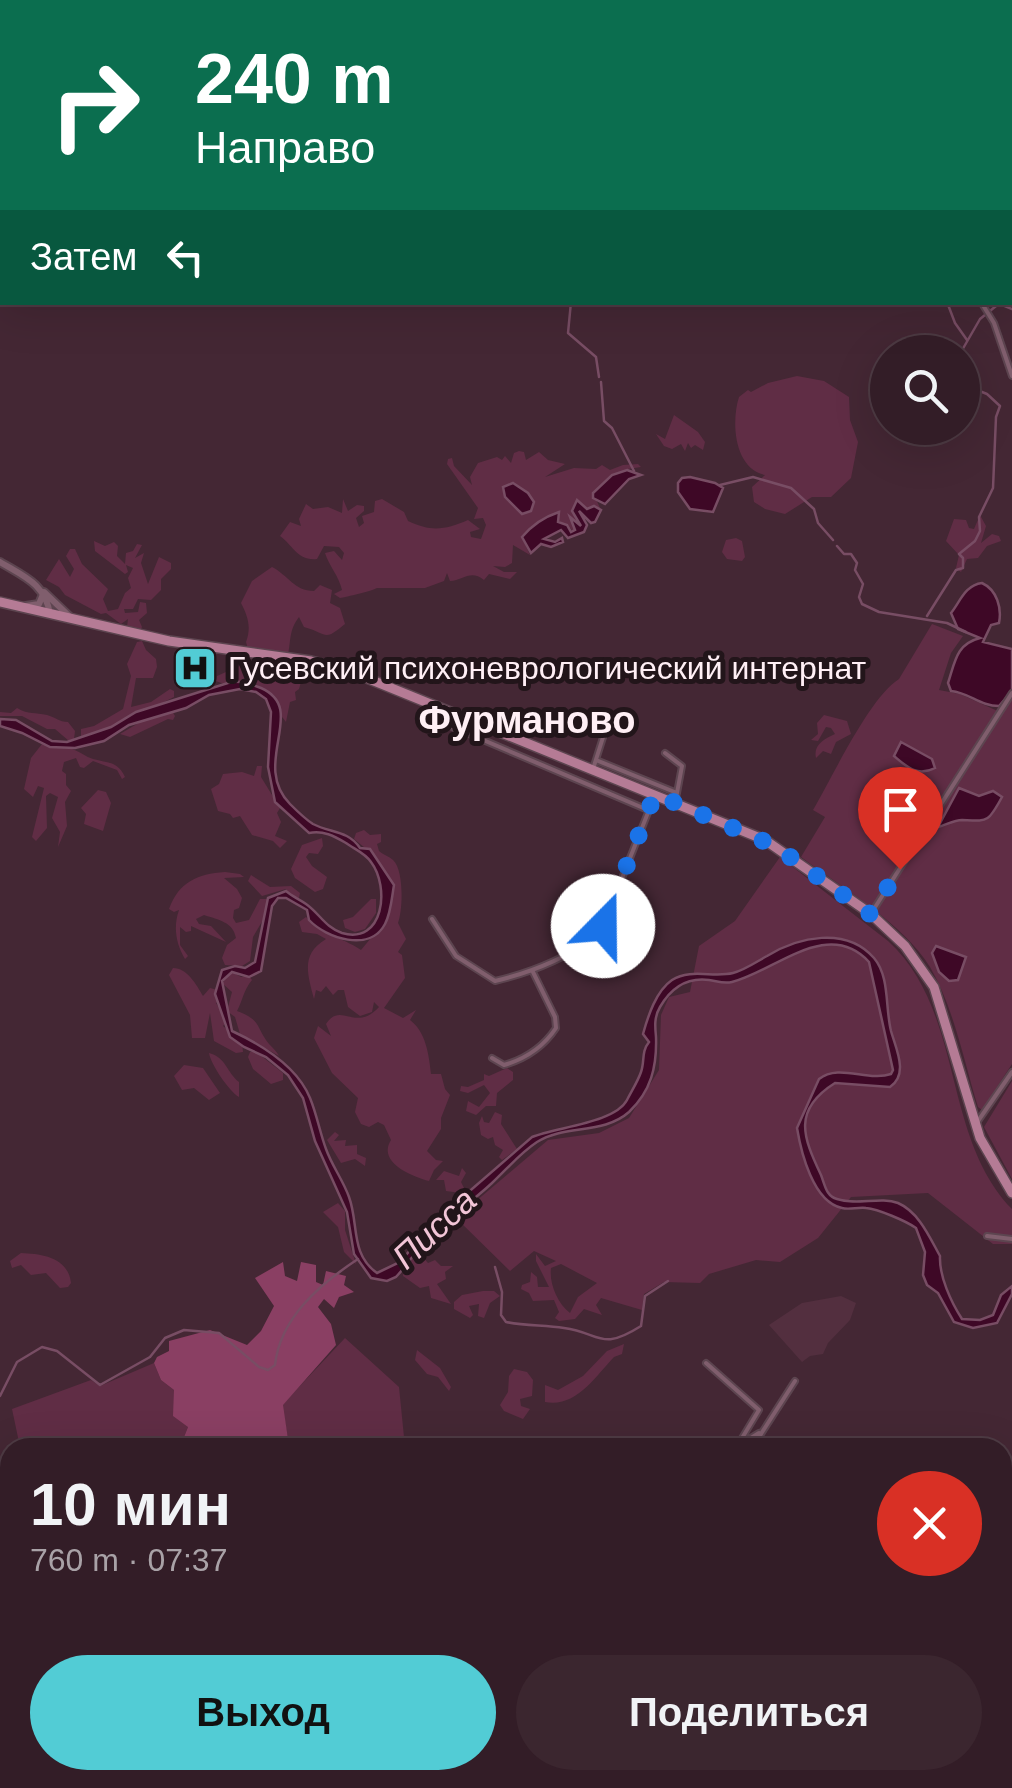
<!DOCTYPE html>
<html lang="ru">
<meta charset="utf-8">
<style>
:root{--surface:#331d27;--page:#3b262f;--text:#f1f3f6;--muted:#a9a2a7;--line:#4e3b44;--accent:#52ccd5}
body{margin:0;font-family:Arial,sans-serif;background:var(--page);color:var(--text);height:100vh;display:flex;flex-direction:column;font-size:38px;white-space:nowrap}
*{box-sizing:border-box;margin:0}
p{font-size:32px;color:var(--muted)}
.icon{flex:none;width:55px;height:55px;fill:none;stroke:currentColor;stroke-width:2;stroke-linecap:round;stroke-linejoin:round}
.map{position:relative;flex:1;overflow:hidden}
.side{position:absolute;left:0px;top:1438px;width:1012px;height:352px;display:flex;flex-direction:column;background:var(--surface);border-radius:30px 30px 0 0;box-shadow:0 10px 40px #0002,0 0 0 2px var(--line)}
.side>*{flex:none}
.top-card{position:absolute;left:0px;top:0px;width:1012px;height:305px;box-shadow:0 10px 40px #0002,0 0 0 2px var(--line);background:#0b6e4f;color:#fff;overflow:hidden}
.controls{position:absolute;left:870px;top:335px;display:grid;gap:20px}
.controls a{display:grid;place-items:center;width:110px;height:110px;border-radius:50%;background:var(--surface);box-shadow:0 10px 40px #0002,0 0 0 2px var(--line);font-size:50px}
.pin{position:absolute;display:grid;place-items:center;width:85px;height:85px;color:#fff;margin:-102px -42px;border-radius:50% 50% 50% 0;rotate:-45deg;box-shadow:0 0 10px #0007}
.pin .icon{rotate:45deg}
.me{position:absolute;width:110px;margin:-55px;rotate:22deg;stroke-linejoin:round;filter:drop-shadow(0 0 8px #0008)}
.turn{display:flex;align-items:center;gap:35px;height:210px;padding:0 30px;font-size:45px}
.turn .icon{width:130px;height:130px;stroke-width:2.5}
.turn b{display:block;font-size:70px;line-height:85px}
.then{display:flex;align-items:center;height:95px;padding:0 30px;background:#0003;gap:20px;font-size:38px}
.round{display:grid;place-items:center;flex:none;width:105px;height:105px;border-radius:52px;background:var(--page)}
.summary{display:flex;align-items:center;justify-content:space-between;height:170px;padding:0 30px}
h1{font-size:60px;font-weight:700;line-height:75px}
.button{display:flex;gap:20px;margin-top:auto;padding:20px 30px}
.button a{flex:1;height:115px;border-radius:60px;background:var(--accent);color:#111;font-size:40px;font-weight:700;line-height:115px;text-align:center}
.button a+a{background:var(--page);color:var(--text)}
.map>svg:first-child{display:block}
</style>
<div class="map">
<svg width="1012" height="1788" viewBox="0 0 1012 1788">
<rect width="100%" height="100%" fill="#442734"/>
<path fill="#532f3f" d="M841,1296l15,7 -6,17 -22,23 -5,11 -13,2 -8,6 -33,-37 33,-22z
M1003,1578l9,1v115l-9,11z
M1003,1764l9,9 -4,12 3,3h-66l7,-8h50z"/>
<path fill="#602d45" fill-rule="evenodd" d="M797,376l27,5 25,16 1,23 8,22 -7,36 -20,19h-19l-27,17 -20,-5 -11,-7 -2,-15 13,-12c-31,-7 -34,-53 -26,-78l9,-7 3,2 17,-9z
M674,415l24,17 7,10 -2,8 -8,-5 -4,3 -3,-5 -3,8 -4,-7 -9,5 -8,-3 -8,-12 9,5z
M519,451l5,1 2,8 13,-8 9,8 17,4 -20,13 29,-9 22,1 6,-4 8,5 13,-5 15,-1 3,3 -13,2 -33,28 5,11 -13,2 -10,-9v8l-5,3 6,5 4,10 -7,-2 -5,-7 5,11 -1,4 -6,-8 -9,-3v-10l-29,15 -8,10 8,18 -17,-10 -1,18 -7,4 -12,-1 11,6h13l-7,7 -21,-5 -5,6c-13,-11 -21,0 -34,1l-3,-8 -3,8 -19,7h-48c-5,3 -31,9 -37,10l-6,-4 8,-4c-3,-14 -13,-24 -17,-37l9,-2 8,9 2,-7 -5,-6 -15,-1 -7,13c-20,2 -24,-14 -37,-23l10,-14 11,4 -2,-7 7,-15 7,5 15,-2 14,6 1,-14 5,12 9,-6 7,1v5l-8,7 3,9 5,-4 -2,-7 12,-4 1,-11 7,-2 22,13 4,9c23,11 37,9 60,-1l12,9 -10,3 1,5 10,2 5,-14 -3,-7 -9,1 4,-11 -31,-44 1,-5 4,-1 2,8 18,19 -2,-8 8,-14 19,-6 5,3 3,-4 6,7 3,-10z
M980,515l6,11 -5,17 11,-9 7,2 2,5 -14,5 -9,12 -11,1 -6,13 -5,-4 3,-13 -13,-14 8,-22 12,1 3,8 5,1z
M736,538l6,3 3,16 -3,4 -15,-2 -5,-7 4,-12z
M94,541l11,5 9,-4 4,4 -1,10 8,8 1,-11 7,-2 4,-7 5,1 -7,13 9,-5 -3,10 7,21 11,-27 12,6v6l-10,10v11l-10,10 -13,-1 -5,10h-9l1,4 13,-1 2,-10 6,1 1,10 -8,7 3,7 -2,4 -13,-4 1,-8 -7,5 -15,-11 -5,1 -36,-19 -6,-8 -13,-7 13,-21 11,18 4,-8 -8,-13 4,-7h5l7,15 26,25 -5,10 5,12 10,-2 7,-16 6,-5 -3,-10 5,-10 -7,-3 2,7 -3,2 -30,-23z
M272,567c16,8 22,24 42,24l6,-6 12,5 -2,13 10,5 5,16c-22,18 -16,10 -41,3l-5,-10c-10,13 -8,23 -11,38l-40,-6 -2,-7c6,-16 1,-27 -5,-39l11,-22z
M932,624l31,12 -12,17 -12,37 21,4 42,19 10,-14v365l-30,46 -4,-3c-14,-45 -24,-99 -48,-140 -26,-43 -89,-80 -129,-110l24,-40 -12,-7c19,-32 56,-112 86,-131z
M142,641l4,9 10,9 1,8 -4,11h-17l-5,29 20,-5 19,-13 4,2v6l-74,37 -19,2v-7l13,-3 29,-17 8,-33 -4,-12 10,-22z
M255,659l47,6 3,3 -6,21 -4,3 1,8 -6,2 -4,20 -7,-9 -4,-17 -24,-15 -27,3 -8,-3 1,-5z
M17,708c12,7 18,4 30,7 8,2 12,7 21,7l7,9 -1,8 -5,2 -14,-12h-8l-25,-13h-22v-4l11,1z
M172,711l3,5 -2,4 -5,-1 -38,18 -10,-3 27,-16z
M824,715l23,6 4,13 -15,8 -5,12 -8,-3 -7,7c-3,-13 8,-19 19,-24l-4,-6 -5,-1 -8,14 -7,-1 7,-6 -1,-11z
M42,744c14,5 20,1 30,5 7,2 14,8 21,10 14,4 25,2 32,18l-3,2 -5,-9 -24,-9 -9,7 -4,-1 -4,-9 -12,4 -2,9 4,3v11l5,6 -6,11 2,24 -9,21 2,-15 -8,-14 6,-21 -8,-4 -4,3 1,32 -11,13 -4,-4 12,-49 -6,-2 -5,11 -9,-8 7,-31z
M257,766h5l-1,11 19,31 -3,5 4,9 -6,14 12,5 -7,7 -7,-7 -21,-6 -12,-19 -7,2 -3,-4 -12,-3 -7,-22 8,-5 4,-10 19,-2 12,4z
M98,790l8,2 5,11 -8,28 -19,-7 2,-10 -5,-6z
M364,830l6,5 11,-1v8l-4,2 2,7c4,4 10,5 14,9 11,10 10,50 5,63l8,16 -8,13 4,3 3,23 -21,30 19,10 13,-8 -6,10c16,12 19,35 21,54h10l4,15 5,6 -9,23v11l-14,22 9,9 7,1 -9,9 -5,11c-18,-5 -52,-19 -38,-41l-7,-15 -6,-3 -9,5 -8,-3 -6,-12 3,-14 -26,-25 -18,-35 4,-12 13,10 -5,-12c15,-23 29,9 53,-17l-5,-5 -2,10 -12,4 -12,-9 -4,-17h-6l-5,5 -7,-9 -5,6 -5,-2 -2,9c-7,-26 -13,-45 12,-60l-9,-5 -15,-2 -3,-10 7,-5c17,19 34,19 55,33l15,-18 9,-31 -10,-45 -21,-17 2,-6z
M322,838l1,8 -5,8 -9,-1 -3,4 6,9 15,11 -4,12 -8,3 -20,-14 -4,-9 11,-24z
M780,857l108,84c77,70 53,195 124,268v35h-19l-65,-51 -77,4 -33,41 -38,24 -24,-2 -47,14 -9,9 -36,-1 -20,12 -2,16 -41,-12 -5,7 6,10 -18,-6 -9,10 -16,2 -4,-3 4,-6 -5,-12 -21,1 -4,-8 -8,-4 1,-4 8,-3 1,-10 6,5 1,10h11l-13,-26v-7l9,12 11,-5 -22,-10 -24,20 -54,-53 92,-78 51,-7 30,-15 30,-48 2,-55 8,-18 21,-5 9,-46 36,-25zM561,1264l36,19 -19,14 -8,16c-13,-10 -21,-30 -19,-45z
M225,872l15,2 4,3 -20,1 13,11 5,9 -3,10 -5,2 -1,8 3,5 13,-3 11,-21h11l-4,14 -14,24 -3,24 -8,5 -17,-1 -3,-7 5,-13 9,-7c-3,-16 -17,-18 -32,-23l-8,4 3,5 12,2 15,16 -35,-16v5l-5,1 -6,-5v18l8,11 -3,3c-9,-15 -12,-32 -6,-49l-5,2 -5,-3c10,-27 28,-35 56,-37z
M251,875l19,12 21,-1 9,7 -1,5 -8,-1 -5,-8 -24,7 -14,-15z
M376,899v14l-11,16 -10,3 -10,-4 -2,-8 10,-3 18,-18z
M173,968c14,0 23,16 30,28l7,-8 8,2 2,10 -4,3 11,18 -4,5 19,17 1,9 -7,1 -22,-12 -4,-28 -5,25h-13l-2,-23 -21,-40z
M232,972l9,5 8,-1 3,4c-9,11 -9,20 -15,31 25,9 19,17 32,33 4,4 8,8 10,12l-39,-22 -5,-17 -8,-6 5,-19 -10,-9z
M255,1051l28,22v7l-12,4 -18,-15 -5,-12 2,-5z
M209,1053c17,4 18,20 30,29v15c-10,-6 -28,-32 -30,-44z
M184,1065l19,3 17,25 -11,7 -15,-12 -12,2 -8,-14z
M507,1068l6,4v8l-16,13 -1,13h-10l-10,9 -10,-4 2,-10 11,6 11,-14 -6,-8 -16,8 -8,-2 1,-5 7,1 16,-7v-6l5,2z
M1012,1081v98l-28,-52z
M495,1112l7,3 -1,9 16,25 -15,11 -3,-3 4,-7 -8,-5 -2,-8 -5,2 -7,-4 -2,-12 3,-7 2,6 5,1z
M335,1132l4,3 -5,6 12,-1 -1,6 12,-1v9l9,4 -1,8 -10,-7 -14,4 -14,-23z
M462,1168l4,5 -5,9 3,6 -3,5 -15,-2 -2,-11h-8l8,-9 15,5z
M338,1203l7,8v19l11,34 -12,-12 -6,-25 -15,-15z
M418,1252l10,11 7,-3 6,6h12l-8,6 1,7 -9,5 14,20 -20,-6 -2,-12 -9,2 -17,-12 1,-7z
M21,1253c21,1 47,4 50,30l-3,4 -8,1 -14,-15 -15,2 -10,-10 -9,3 -2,-7z
M483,1291h11l6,5 -10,7 -6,15 -6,-2 1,-12 -10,2 4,9 -3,3 -16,-9v-7l8,-7z
M345,1338l54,49 6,60h-103l-14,-8 -6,-34z
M624,1344l-2,10 -8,3c-19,20 -38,51 -69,45v-17l13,5 25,-14 24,-25z
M417,1350l23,18 11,19 -2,4 -11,-14 -11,-3 -12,-14z
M154,1363l7,17 13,10 14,37 -8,20h-160l-8,-38 79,-29 9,6z
M514,1369l13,3 6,8 -1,16 -12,3 1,7 9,3 -7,10 -19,-8 -4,-6 8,-13 1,-16z
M10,1459v170l-9,2 8,52 -9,6v-222z"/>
<path fill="#8a3f63" d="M283,1262l2,14 12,5 4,-19 15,3v17l7,3 3,-14 20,5 -2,9 10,7 -15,5 -5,11 -10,-9 -6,8 13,17 5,21 -53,60 5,34 14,8h-122l8,-20 -15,-11 1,-26 -13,-10 -7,-17 3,-6 12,-6v-10l41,-11 37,15 14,-14 13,-25 -19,-28z
M10,1758v22h79l6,8h-95v-26z
M138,1780h427l-26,8h-431c9,-8 16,-7 28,-4z
M588,1780h111l-6,8h-127z"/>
<path fill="#3e0826" stroke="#784d64" stroke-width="2.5" d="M627,470l14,5 -12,4 -24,25 -12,-6v-5l19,-18z
M690,477l25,6 8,5 -10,24 -23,-3 -12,-17v-9l4,-5z
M513,483l15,10 6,9 -3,9 -9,3 -17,-17 -2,-10z
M577,500l10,9 7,-3 7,4 -6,12 -4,1 -12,-12 8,14 -3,7 -16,6 -7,-8 -17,9 11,3 7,-4 1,4 -12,5 -10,-3 -10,9 -9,-16c10,-12 22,-20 37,-25l-1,10 9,3 4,7 4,-2 -5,-13 11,9 -9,-15z
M982,583c15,7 20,25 17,40l-8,2 -8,17 29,7v42l-13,15c-19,0 -29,-13 -48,-15l-3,-8c7,-21 8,-39 32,-45l-22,-9 -7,-16c9,-11 14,-28 31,-30z
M231,682c12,-1 20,2 30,6 48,21 -11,75 29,116 6,6 15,15 23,20 17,9 35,6 47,24l10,1 24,36c-2,11 -3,28 -9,39 -15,29 -59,14 -76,-4l-2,-10 -21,-12h-8l-6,8 -11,65 -12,6 -17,-5 -10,9 10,50c30,14 65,35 78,67 7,17 10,35 16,51 6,17 17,31 23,48 10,27 1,57 28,76l23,-11 35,-41 97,-84c24,-10 83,-14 95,-37 4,-8 11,-19 14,-28 4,-11 0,-20 8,-30l-6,-8c5,-18 13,-43 29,-54 19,-12 41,-2 61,-7 12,-3 23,-11 34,-17 31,-19 79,-30 107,2 16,19 11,49 17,73 5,18 18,43 -1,56l-55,-4c-43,27 -32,54 -14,92 4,10 5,21 16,24 20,7 43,-3 61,4 21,9 32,35 42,53 -1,20 11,46 22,63l18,1 13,-5 8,-20 11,-9v8l-15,29 -24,5 -19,-6 -16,-29 -11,-8 -4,-10 2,-23 -9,-24c-10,-7 -38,-19 -50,-20 -8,-1 -17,2 -24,0 -29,-6 -41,-56 -45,-80l22,-49c20,-16 49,3 72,-5l2,-4 -24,-108c-41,-45 -95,10 -137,20 -9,2 -15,-1 -23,-2 -23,-3 -38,8 -49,27 -6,10 -5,20 -4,30 1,30 -5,54 -27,75 -26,23 -64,12 -92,30 -17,11 -30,27 -45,41 -16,15 -35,29 -52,43 -17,13 -29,35 -44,51l-9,4 -16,-3 -17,-24 -7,-42 -32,-71 -12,-43 -15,-23 -22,-18 -22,-10 -14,-10 -15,-43 7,-24 13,-4 10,2 10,-6 13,-64 18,-7c7,6 13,8 20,13 13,9 20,24 36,29 42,12 48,-46 29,-71 -6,-9 -17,-13 -25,-19 -12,-7 -23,-13 -37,-10l-34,-31 -7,-35 3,-55 -5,-13 -10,-7 -16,-3 -31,6 -23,13 -57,17 -25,16 -29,7 -25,-1 -28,-14 -22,-7v-7l16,1 36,21 15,1 44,-15 25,-15z
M901,742l31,17 3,9c-18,9 -28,-1 -41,-12z
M959,788l20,8 14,-5 9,6c-14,26 -14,24 -40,23 -8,0 -16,5 -24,7z
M930,804c1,14 -14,36 -28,39l16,-34z
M936,946l30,11 -8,23 -9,1 -10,-9 -7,-19z
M10,1687v52l-10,-1v-46z"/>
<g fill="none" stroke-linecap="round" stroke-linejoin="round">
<path stroke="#784d64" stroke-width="2.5" d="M436,0l1,2
M1010,295l2,-2
M571,302l-3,31 28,24 3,20
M947,302l8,21 12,17
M1000,304l12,5
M961,352l19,-33 21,-17
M601,382l3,39 8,7 22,43
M720,485l33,-8 38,11 23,21 4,14 15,17
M837,546l7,8h7l6,9 -2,7 8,14 -4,13 3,7 17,8 68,11 19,9
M927,616l29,-46 7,-2v-10l-4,-4 16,-13 5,-10 -1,-14 14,-29 3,-71 4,-11 -13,-12 -25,-10
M495,1267l7,25 -1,23 5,7c19,4 38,3 58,6 37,5 36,24 77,-2l4,-30 23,-15
M0,1396l17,-34 25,-15 15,4 43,34 50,-28 15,-19 19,-8 35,3 40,34 9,3 7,-5c5,-47 45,-81 83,-106"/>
<g stroke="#5d4550" stroke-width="8">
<path id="minor" d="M1010,150h2
M1010,201l2,7
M0,208l2,-1
M1010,234l2,-1
M981,302l13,21 18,53
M440,711l-4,9 212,90
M665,753l17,13 -5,27
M596,760l81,33 -2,8
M593,769l12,-38
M872,912l140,-219
M432,919l24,37 39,25c34,-8 85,-26 108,-55l52,-131
M492,1058l12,7c21,-6 40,-19 52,-37l-1,-11 -22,-45
M978,1121l34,-49
M987,1236l25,3
M706,1363l53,47 -23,38
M741,1444l18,-11
M752,1448l43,-67
M1002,1573h10"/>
</g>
<g stroke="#5d4550" stroke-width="10">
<path id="tertiary" d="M0,562c25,15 45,22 50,52
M26,606l13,-2 5,-12 25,24"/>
</g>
<g stroke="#5d4550" stroke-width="11">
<path id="secondary" d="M1002,1749l10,6
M1002,1760l10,6
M559,1788l21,-8"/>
</g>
<g stroke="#5d4550" stroke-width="12">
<path id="primary" d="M0,602l169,39 142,20 36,9 418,170 106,74 34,32 29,41 46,151 32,55"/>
</g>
<g stroke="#5d4550" stroke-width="14">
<path id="trunk" d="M705,0l9,2
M1010,81h2"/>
</g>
<use href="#minor" stroke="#805e6d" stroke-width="4"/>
<use href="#tertiary" stroke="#805e6d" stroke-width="6"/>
<use href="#secondary" stroke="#9b6d81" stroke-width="8"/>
<use href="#primary" stroke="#b57b95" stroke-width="9"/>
<use href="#trunk" stroke="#c785a2" stroke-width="10"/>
<g stroke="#e2d0d7" stroke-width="6">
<path id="rail" d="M1002,1715l10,-11
M944,1788l7,-8"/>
</g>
<use href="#rail" stroke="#22151a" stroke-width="2.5" stroke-dasharray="8" stroke-linecap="butt"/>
</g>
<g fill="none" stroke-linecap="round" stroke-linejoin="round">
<path stroke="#1a73e8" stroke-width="18" stroke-dasharray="0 32.4" d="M603,926l52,-132 120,52 95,68 30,-45"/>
</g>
<defs>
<g id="hospital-square" transform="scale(2.25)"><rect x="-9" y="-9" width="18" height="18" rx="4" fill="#52ccd5" stroke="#22151a"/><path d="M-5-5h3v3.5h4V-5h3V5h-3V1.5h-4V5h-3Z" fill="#111"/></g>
</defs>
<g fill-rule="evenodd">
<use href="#hospital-square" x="195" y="668"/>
</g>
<g text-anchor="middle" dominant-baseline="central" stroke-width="10" stroke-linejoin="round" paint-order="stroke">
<g font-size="32" fill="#ffeff5" stroke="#22151a" text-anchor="start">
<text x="228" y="668">Гусевский психоневрологический интернат</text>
</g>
<g font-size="35" font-style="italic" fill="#f2c5d7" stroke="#22151a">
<text transform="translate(434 1228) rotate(-43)">Писса</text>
</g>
<g font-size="38" font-weight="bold" fill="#ffeff5" stroke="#22151a">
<text x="527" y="720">Фурманово</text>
</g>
</g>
</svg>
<div class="controls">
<a><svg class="icon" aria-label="search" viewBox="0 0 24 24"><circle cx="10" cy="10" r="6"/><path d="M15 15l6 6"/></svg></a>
</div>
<div class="pin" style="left:900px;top:869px;background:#d93025"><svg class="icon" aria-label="arrive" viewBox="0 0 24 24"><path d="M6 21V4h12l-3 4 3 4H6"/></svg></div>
<svg class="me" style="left:603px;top:926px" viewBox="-20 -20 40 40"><circle r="19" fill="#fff"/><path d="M0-13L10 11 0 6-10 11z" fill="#1a73e8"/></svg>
<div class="top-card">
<div class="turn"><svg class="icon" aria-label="right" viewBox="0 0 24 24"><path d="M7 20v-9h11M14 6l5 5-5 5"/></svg><div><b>240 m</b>Направо</div></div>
<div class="then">Затем<svg class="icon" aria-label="left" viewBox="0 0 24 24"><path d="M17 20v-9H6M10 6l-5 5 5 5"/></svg></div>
</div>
<section class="side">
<div class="summary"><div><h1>10 мин</h1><p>760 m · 07:37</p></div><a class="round" style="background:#d93025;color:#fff"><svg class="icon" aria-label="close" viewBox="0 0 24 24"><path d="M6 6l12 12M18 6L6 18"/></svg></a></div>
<div class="button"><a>Выход</a><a>Поделиться</a></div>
</section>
</div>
